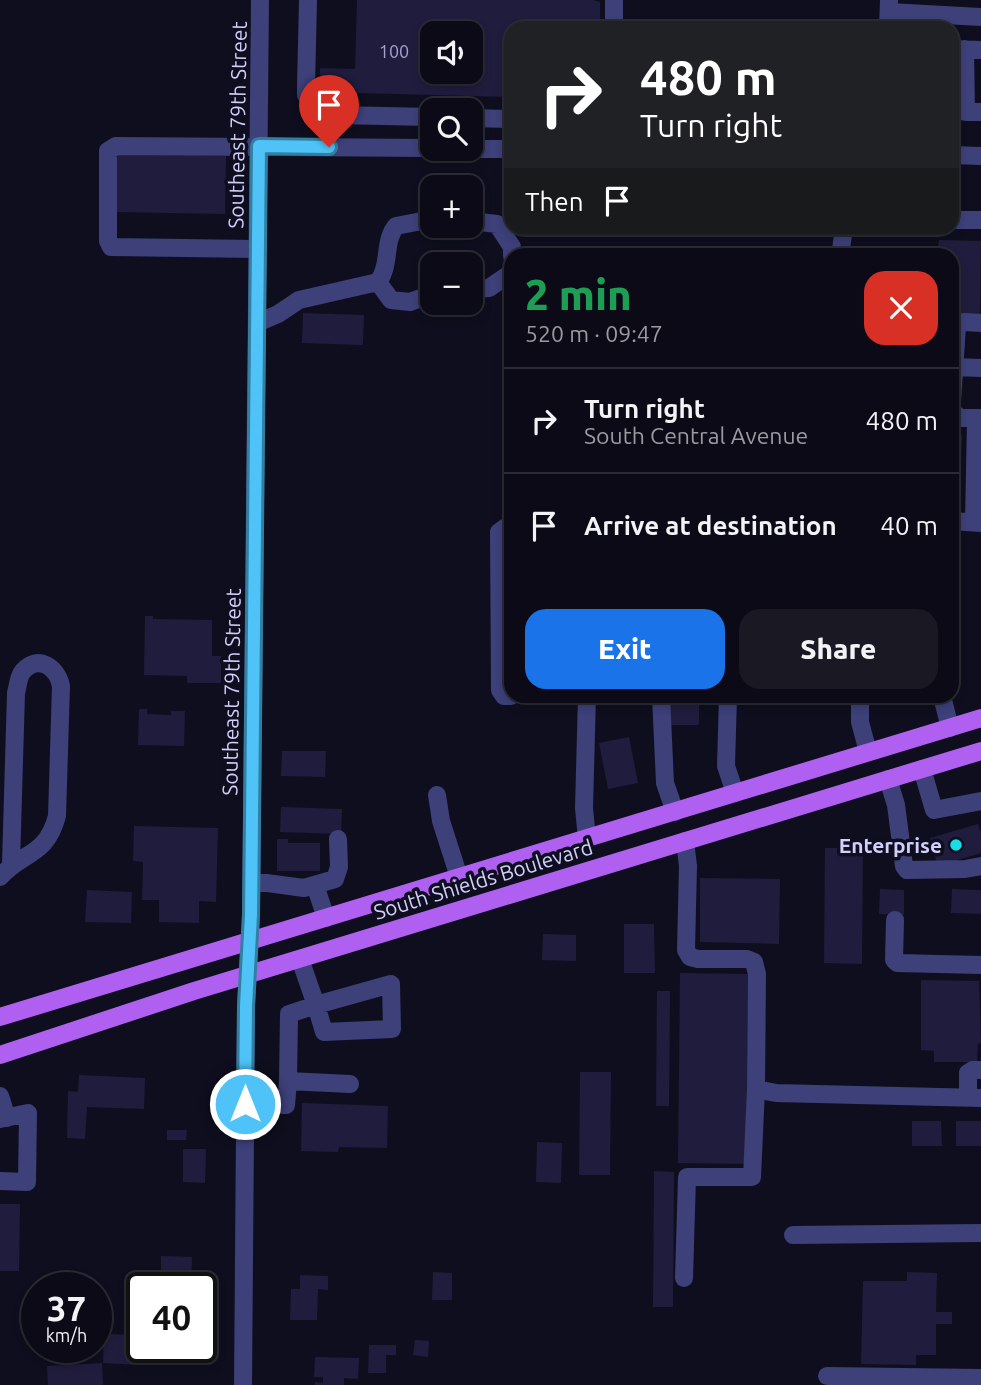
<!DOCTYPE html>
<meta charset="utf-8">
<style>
:root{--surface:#0b0a16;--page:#191823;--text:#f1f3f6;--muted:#9a9aa1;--line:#2b2b35;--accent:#1a73e8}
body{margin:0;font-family:Ubuntu,sans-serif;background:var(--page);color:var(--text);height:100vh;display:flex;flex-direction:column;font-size:26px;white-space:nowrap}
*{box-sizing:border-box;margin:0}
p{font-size:23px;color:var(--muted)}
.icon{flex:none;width:38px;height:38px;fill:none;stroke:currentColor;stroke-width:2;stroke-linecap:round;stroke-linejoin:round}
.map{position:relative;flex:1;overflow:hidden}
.details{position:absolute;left:504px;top:248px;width:455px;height:455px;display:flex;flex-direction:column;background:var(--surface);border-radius:21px;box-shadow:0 4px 10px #0003,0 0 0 2px var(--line)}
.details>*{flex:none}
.guide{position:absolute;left:504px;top:21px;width:455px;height:214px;border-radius:21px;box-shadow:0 4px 10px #0003,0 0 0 2px var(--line);background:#202124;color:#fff;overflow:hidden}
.controls{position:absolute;left:420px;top:21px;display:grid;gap:14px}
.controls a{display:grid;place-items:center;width:63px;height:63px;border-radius:14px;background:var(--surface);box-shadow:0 4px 10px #0003,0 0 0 2px var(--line);font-size:35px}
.speed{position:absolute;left:21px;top:1272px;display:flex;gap:14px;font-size:35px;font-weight:700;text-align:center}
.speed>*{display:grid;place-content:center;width:91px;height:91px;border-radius:50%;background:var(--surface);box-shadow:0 4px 10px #0003,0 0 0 2px var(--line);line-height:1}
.speed small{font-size:18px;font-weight:400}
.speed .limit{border:4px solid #111;border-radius:10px;background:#fff;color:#111}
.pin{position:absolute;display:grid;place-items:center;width:60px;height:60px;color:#fff;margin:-72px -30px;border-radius:50% 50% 50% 0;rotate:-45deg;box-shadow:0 0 7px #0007}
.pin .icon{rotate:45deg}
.me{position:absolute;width:77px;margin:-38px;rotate:0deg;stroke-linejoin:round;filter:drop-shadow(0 0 5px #0008)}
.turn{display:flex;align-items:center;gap:24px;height:147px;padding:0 21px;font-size:32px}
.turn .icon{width:91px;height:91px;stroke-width:2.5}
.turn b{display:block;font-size:49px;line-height:60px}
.then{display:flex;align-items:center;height:66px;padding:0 21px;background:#0003;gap:14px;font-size:26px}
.round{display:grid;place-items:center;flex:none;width:74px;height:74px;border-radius:21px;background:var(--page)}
.summary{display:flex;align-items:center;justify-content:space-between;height:119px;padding:0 21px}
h1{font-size:42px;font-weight:800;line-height:52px;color:#1e9e55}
.primary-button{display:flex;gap:14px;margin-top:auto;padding:14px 21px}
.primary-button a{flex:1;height:80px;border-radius:21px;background:var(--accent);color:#fff;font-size:28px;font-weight:800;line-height:80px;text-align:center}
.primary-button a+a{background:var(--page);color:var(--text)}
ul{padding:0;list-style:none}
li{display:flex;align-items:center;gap:21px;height:105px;padding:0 21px;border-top:2px solid var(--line)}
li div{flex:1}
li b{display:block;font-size:26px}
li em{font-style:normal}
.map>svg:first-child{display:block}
</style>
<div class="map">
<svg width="981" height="1385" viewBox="0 0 981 1385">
<rect width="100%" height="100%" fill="#0f0e1e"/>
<path fill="#201c3d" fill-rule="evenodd" d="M357,0h236l7,2v22h-8v4h-81v69l-192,-5 1,-24 35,1zM432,33h39v39h-39z
M117,154l109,2 -1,58 -109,-2z
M939,240l42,1 -1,74h-28v-59h-89v-10l75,1z
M303,313l61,2 -1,30 -61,-2z
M952,435h10l-3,78h-7z
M145,616h8v3l59,1v36h9v27h-34v-7l-43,-1z
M668,696h31v29h-32z
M139,709h8v5l24,1v-4h14l-1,35 -46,-1z
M629,737l9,46 -30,6 -9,-46z
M282,751h44l-1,26 -44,-1z
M281,807l61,2 -1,25 -61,-2z
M978,824l3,9v20l-43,13 -8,-28z
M134,826l84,2 -2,74 -17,-1v22l-40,-1v-22h-17l1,-38 -10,-1z
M277,839h11v4h32v28h-43z
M825,848h38l-1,116 -38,-1z
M700,878l80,1 -1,65 -79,-2z
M880,889l24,1v25l-25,-1z
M952,889l29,1v24l-30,-1z
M87,890l45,2 -1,31 -46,-1z
M624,924h30l1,49h-31z
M543,934l33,1v26l-34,-1z
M680,973l68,1 -1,190 -69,-1z
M921,980l58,1 2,62h-3l-1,19h-43v-11l-13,-1z
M657,991h13l-1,115h-13z
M580,1072h31l-1,103h-31z
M79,1075l66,3 -1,31 -57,-2 -2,32 -18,-1 1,-47 10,1z
M302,1103l86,3 -1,42 -48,-1 -1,5 -37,-1z
M912,1121h29l1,25h-30z
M956,1121h25v25h-25z
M167,1130h20l-1,10h-19z
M537,1142l25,1 -1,40 -25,-1z
M183,1149h23l-1,34 -22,-1z
M654,1171l20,1 -1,135h-20z
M0,1204h20l-1,67h-19z
M161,1256l31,1 -1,31h-30z
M433,1272l19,1v27h-20z
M907,1272l30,1 -1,39h16v12h-16v31h-20v10l-55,-1 2,-83h44z
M300,1275l28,1v14l-10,-1 -1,31h-27l1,-31h9z
M104,1334l38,1 -1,30 -38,-2z
M415,1340l14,1 -1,16 -15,-2z
M369,1345h27v10h-10v18h-18z
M315,1357l44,1 -1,21 -14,-1v7h-29v-3l8,1v-6h-9z
M102,1363l1,22h-55l-1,-19z"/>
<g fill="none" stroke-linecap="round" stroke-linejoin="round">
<path stroke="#3d4079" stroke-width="18" d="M308,0l-2,87v8l8,14 21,6 97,2
M889,12l92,5
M614,28v-28
M888,28l1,-28
M952,49l29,1
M965,49l1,63
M952,111l29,1
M471,118l40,1
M471,149h40
M952,155l29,1
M952,220h29
M471,221l26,3 15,23v9
M258,249l-147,-2 -3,-6v-90l8,-5 316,2
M840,256l4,-28
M378,282l13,18 19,2 22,-8
M471,289l18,-1 22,-15
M257,323l21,-9 21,-14 79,-18c13,-17 5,-40 18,-56l36,-7
M954,367l27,1
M952,401l5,-75 7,-4 17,1
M952,411l8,7h21
M952,521l29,2
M974,522l2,-104
M511,527h-5l-7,5 1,158 4,6h7
M587,696l-3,112 3,31
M661,696l4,87 10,29
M728,696l-2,70 9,27
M860,696v26l8,30
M942,696l8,32
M922,769l12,41 47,-9
M888,779l8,26 8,61 3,4 58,-1 16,-3
M437,795l4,26 18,56
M685,841l3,25 -2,84 4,7 8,2h49l7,3 3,12 -1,115 20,4 205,5
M0,877c23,-26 46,-20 57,-61l4,-130c-4,-19 -23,-32 -38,-15 -5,6 -5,15 -7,22l-5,171
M252,881l52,7 31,-9 4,-12 -1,-28
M315,885l11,33
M895,920l-1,40 3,3 84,2
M300,959l16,46 75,-21 1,45 -68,3 -8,-27 -27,9 -1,67 62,3
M0,1096l7,22
M968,1097v-24l5,-3h8
M245,1104l41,1 2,-24
M0,1119l28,-6 -1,69 -27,-1
M793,1235l188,-2
M684,1278l3,-101h65l4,-88
M827,1376l154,2
M243,1385l3,-379 5,-91 9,-915"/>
<path stroke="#af60f1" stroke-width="18" d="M0,1017l981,-299
M0,1055l194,-64 787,-240"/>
</g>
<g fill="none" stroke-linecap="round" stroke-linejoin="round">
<g stroke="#337fa1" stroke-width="18">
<path id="route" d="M245,1104l1,-98 5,-91 8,-769 70,1"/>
</g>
<use href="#route" stroke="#4fc3f7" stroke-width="12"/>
</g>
<circle fill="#14dfe3" stroke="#0f0e1e" stroke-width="2.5" cx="956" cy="845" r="7"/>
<g text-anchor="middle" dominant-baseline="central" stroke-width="7" stroke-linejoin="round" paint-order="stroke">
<g font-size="18" fill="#a5a2cc">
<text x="394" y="51">100</text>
</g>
<g font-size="21" fill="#d1cffb" stroke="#0f0e1e">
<text transform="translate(237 125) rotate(-89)">Southeast 79th Street</text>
<text transform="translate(231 692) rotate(-89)">Southeast 79th Street</text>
<text transform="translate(483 879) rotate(-17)">South Shields Boulevard</text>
</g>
<g font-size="21" font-weight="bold" fill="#d1cffb" stroke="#0f0e1e" text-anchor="end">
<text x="942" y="845">Enterprise</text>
</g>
</g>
</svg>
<div class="controls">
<a><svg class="icon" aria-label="sound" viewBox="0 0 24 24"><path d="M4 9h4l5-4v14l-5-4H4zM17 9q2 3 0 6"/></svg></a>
<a><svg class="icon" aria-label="search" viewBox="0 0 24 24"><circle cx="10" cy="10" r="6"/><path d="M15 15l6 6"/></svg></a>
<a>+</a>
<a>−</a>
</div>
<div class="speed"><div>37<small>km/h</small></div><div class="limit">40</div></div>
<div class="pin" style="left:329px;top:147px;background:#d93025"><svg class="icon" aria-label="arrive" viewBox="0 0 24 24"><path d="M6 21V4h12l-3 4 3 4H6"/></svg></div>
<svg class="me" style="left:245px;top:1104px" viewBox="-20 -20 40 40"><circle r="17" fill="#4fc3f7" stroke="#fff" stroke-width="3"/><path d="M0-11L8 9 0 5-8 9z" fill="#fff"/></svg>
<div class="guide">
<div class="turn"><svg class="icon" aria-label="right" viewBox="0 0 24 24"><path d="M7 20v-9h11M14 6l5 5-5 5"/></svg><div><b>480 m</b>Turn right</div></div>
<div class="then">Then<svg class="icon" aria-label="arrive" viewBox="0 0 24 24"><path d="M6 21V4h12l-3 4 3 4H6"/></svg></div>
</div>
<section class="details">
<div class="summary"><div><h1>2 min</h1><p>520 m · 09:47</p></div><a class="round" style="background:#d93025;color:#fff"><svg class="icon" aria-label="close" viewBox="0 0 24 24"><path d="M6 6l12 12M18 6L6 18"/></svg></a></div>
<ul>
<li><svg class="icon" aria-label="right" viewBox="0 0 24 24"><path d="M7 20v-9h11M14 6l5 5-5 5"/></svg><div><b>Turn right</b><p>South Central Avenue</p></div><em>480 m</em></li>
<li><svg class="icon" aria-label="arrive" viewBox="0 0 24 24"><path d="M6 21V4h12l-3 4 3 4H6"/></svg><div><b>Arrive at destination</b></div><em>40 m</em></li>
</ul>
<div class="primary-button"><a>Exit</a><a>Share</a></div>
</section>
</div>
